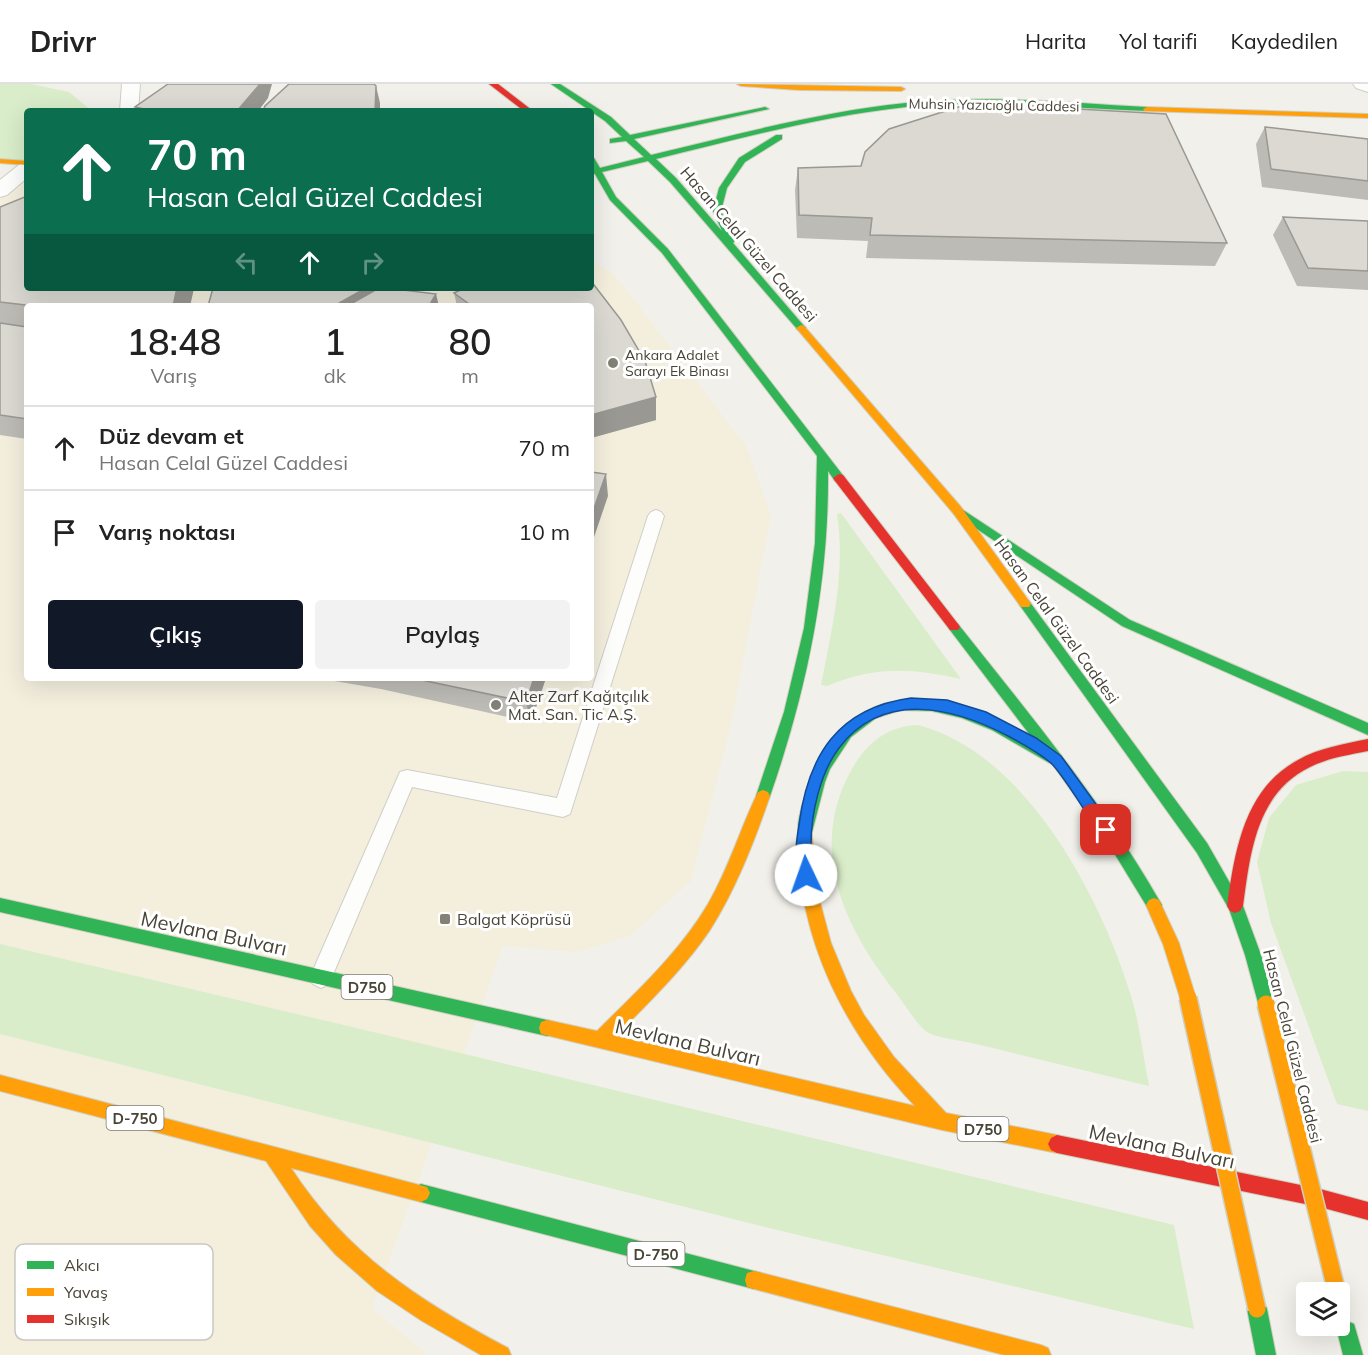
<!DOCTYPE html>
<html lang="tr">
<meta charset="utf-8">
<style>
:root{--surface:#fff;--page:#f2f2f2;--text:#222;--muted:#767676;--line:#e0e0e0;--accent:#111827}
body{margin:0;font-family:Mulish,sans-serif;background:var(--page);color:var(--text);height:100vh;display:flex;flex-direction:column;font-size:22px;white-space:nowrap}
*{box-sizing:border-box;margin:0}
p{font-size:20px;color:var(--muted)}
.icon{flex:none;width:33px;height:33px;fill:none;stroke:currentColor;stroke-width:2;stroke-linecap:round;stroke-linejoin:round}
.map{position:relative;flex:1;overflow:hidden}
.side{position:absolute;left:24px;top:219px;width:570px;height:378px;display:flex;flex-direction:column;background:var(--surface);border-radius:6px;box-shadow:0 6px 24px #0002}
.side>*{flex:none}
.banner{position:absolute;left:24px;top:24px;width:570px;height:183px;border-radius:6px;box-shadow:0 6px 24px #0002;background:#0b6e4f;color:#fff;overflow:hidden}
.buttons{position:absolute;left:1296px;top:1198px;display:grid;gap:12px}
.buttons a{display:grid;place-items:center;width:54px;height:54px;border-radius:6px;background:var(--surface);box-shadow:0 6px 24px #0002;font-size:30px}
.pin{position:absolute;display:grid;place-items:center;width:51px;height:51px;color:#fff;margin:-26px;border-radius:12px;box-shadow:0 3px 9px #0006}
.me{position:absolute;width:66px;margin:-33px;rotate:357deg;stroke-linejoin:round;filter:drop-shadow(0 0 4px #0008)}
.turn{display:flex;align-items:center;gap:21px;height:126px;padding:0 24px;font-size:27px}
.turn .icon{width:78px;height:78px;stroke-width:2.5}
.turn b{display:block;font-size:42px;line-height:51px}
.lanes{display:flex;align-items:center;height:57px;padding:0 24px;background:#0003;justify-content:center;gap:30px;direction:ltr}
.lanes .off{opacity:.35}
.eta{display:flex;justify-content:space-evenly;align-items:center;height:102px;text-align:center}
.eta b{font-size:36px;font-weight:600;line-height:42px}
.button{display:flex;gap:12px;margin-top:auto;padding:12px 24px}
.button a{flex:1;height:69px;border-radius:6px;background:var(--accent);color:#fff;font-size:24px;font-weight:600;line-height:69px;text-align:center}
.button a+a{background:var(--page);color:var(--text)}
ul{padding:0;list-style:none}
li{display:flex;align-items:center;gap:18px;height:84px;padding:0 24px;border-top:2px solid var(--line)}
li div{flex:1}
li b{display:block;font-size:22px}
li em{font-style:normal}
header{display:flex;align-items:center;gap:36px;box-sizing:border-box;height:84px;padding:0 30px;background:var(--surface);border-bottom:2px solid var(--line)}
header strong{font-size:28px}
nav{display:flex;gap:33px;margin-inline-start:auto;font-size:21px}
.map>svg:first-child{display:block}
</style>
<header>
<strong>Drivr</strong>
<nav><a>Harita</a><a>Yol tarifi</a><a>Kaydedilen</a></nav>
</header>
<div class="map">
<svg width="1368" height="1271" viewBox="0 0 1368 1271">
<rect width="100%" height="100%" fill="#f1f0ea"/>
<path fill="#f4efdd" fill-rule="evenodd" d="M0,97l27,2v105h564v-28l24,15 131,171 25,69 -40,209 -40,157 -61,55 -54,16 -73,-6 -131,362 55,47h-427zM27,222h564v372h-564z"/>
<path fill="#d9edca" d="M0,0h31l38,8 23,19h-65v52l-27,-3z
M841,429l120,166c-49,-11 -87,-13 -134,7l-6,-1c11,-57 25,-113 16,-171z
M918,641c108,28 183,172 213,271 9,29 12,60 18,90 -57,-14 -115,-28 -173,-42 -11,-3 -40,-6 -49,-12 -10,-7 -23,-29 -31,-39 -52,-66 -90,-145 -43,-226 15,-25 35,-41 65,-42z
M1343,687l25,1v339l-31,-7 -66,-181 -14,-61 12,-44 27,-33z
M0,860l386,91 788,190 20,104 -421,-100 -773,-195z"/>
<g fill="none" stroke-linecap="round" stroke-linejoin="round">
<g stroke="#cfcec7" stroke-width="2">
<path id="lane" d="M656,426l5,2 3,4 -94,298 -7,3 -151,-30 -83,197 -8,4 -8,-4 -3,-7 90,-205 7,-2 150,28 91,-282 3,-4z"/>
</g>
<g stroke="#cfcec7" stroke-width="2">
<path id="street" d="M122,0h18l-2,27h-18z
M1353,0h15v8l-12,-4z
M27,78v16l-20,17 -7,2v-17l20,-16z"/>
</g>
<g stroke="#d1cfc1" stroke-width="2">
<path id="fast" d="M551,0h9l51,33 19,18 135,-28 4,2 -135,30 17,16c84,-20 168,-43 255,-52 80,-9 161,0 241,4l4,2 -4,2c-80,-3 -161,-12 -241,-4 -85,9 -168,32 -250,52l20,19 46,53 -9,-20 6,-23 20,-30 37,-23h6v4l-37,23 -18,26 -6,23 14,30 -2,2 71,83 2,2 -5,3 -3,-1 -128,-148 -22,-21 -46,11 14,25 52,52 177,229 -6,4 -4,-1 -7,-10c1,113 -21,219 -58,325l-2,4 -5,2 -5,-2 -2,-4 28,-84 20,-84 11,-85 2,-87 -155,-203 -52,-53 -15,-26h-4v-16h3l6,10 44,-11 -18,-16 -16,2v-4l12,-2 -17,-16z
M957,422l173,114 238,103v12l-246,-109 -169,-113v-6z
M1025,515l4,2 178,242 36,63 18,49 13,49 -2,6 -6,2 -6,-2 -15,-55 -16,-46 -32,-56 -176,-246 -2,-3 2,-3z
M954,538l4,2c71,90 144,177 201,276l3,5 -3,5 -5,2 -5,-2 -44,-72 -52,-73 -61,-35 -30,-12 -30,-7 -31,-1 -25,8 -25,19 -21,32 -5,13 -15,58 -5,2 -5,-2c-7,-14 6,-48 12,-62 46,-110 136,-86 221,-39l-83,-109 -2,-3z
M0,814l547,122 6,2 2,6 -2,6 -6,2 -547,-124z
M421,1100l333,87 7,2 2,7 -2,7 -7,2 -333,-87 -6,-3 -3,-6 3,-6z
M1257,1215l7,3 3,7 9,46h-20l-9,-46 3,-7z
M1347,1237l7,3 9,31h-20l-6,-24 3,-7z"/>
</g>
<g stroke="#d1cfc1" stroke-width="2">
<path id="slow" d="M737,0l164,3 4,2 -4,2 -102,-1 -58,-4z
M1147,23l221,7v4l-224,-7 -1,-2z
M0,75l27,2v4l-27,-2z
M801,241l3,1 157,181 68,94 2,3 -2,3h-8l-68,-94 -155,-183 -2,-2z
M763,706l5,2 2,4c-16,46 -34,93 -60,134 -26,39 -61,72 -94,106l299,70c-70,-73 -118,-168 -117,-271l2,-5 5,-2 5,2 2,5 4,52 15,56 20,48 13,24 30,42 52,56 111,22 6,3 3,6 -3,6 -6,3 -115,-23 -401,-96 -2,-6 2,-6 6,-2 50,11c39,-39 82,-78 111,-127 21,-36 32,-75 50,-112z
M1154,814l5,2 20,43 17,55 -2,6 -6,2 -6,-2 -2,-6 -17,-54 -17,-39 3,-5z
M0,991l427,112 3,6 -3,6 -6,3 -130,-34c56,86 128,133 217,180l3,7h-30l-59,-34 -45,-30 -41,-36 -26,-29 -44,-65 -266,-70z
M754,1187l287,74 7,3 3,7h-47l-250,-66 -7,-2 -2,-7 2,-7z"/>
</g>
<g stroke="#d1cfc1" stroke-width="2">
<path id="jam" d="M489,0h9l35,27h-9z
M839,390l4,1 115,149 2,3 -2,3h-8l-115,-149 -2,-3z
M1368,655v12c-20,4 -40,7 -58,16 -54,26 -60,87 -67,139l-3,5 -5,2 -5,-2 -3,-5c8,-55 17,-117 71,-146 21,-12 46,-16 70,-21z
M1057,1051l263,54 48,13v18l-48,-13 -263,-54 -6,-3 -3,-6 3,-6z"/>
</g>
<use href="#lane" fill="#fdfdfc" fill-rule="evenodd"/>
<use href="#street" fill="#fdfdfc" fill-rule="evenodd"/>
<use href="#fast" fill="#30b455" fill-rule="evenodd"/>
<use href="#slow" fill="#ff9f0a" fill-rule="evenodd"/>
<use href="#jam" fill="#e5322d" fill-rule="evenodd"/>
<g stroke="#d1cfc1" stroke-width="20" stroke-linecap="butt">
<path id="slow-bridge" d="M1188,914l69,311
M1266,920l71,289"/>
</g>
<use href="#slow-bridge" stroke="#ff9f0a" stroke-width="17"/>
</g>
<path fill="#bcbbb5" d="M268,14l-10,13h-121l-2,-4z
M1265,43l103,12v61l-106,-13 -6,-43z
M798,84l429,75 -12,23 -349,-8 2,-17 -71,-3 -2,-48z
M0,123l194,81 -4,18h-163v21l-24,-3 24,3v112l-27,-4z
M1283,133l85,4v69l-71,-4 -24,-51z
M591,197l30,39 24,41 11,36v23l-65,18v-132h-134l-3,-13 11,-5h126z
M216,594h18l-2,2z
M317,594h229l-15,44 -150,-33z"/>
<path fill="#999893" d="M260,0h12l-4,14 -10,13h-21z
M376,2l4,17v8h-5z
M177,204h17l-4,18h-17z
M366,204h48l-32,18h-48z
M436,210l3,12h-10z
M656,313v23l-65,18v-23z
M606,390l2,22 -17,50v-29z
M534,594h12l-15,44 -5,-20z"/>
<path fill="#dbd9d2" stroke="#999893" stroke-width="1.5" d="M168,0h92l-23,27h-84l-18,-4z
M289,0h85l2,2 -1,25h-112l2,-5z
M1008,21l158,9 61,129 -357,-8 2,-17 -73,-3 -1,-47 63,-2 4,-14 24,-23 69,-22z
M1265,43l103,12v42l-97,-12z
M27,112v92h150l-4,18h-139l-34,-4v-95z
M1283,133l85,4v50l-60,-3z
M591,197l30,39 24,41 11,36 -65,18v-109h-119l-18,-13 11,-5h126z
M213,204h153l-32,18h-126z
M379,204h8l49,6 -7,12h-82z
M0,239l27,4v92l-27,-4z
M591,388l15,2 -15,43z
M412,594h122l-8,24z"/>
<path fill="#1a73e8" stroke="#114b97" stroke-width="1.5" d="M911,614l36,2 39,12 50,26 25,18 50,69 2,5 -2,5 -5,1 -5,-1c-14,-19 -35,-57 -50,-72 -13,-11 -28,-19 -43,-27 -55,-29 -125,-46 -169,12 -19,25 -28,66 -28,96 0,12 5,26 0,36l-5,2 -6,-2c-7,-15 -4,-38 -1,-55 9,-70 39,-117 112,-127z"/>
<g fill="#838075" stroke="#fff" stroke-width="2">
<circle cx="613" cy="279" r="6"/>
<circle cx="496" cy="621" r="6"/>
<rect x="439" y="829" width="12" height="12" rx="3"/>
</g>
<g text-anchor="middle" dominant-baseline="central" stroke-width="6" stroke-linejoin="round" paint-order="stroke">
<g font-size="14" fill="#484436" stroke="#fff">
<text transform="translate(994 21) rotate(1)">Muhsin Yazıcıoğlu Caddesi</text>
</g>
<g font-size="14" fill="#484436" stroke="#fff" text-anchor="start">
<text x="625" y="271">Ankara Adalet<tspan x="625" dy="16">Sarayı Ek Binası</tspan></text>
</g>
<g fill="#fff" stroke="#7f7c72" stroke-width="1.5">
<rect x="341.5" y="891" width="51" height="24" rx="4.5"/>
<rect x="106.5" y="1022" width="57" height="24" rx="4.5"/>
<rect x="957.5" y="1033" width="51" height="24" rx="4.5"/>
<rect x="627.5" y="1158" width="57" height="24" rx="4.5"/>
</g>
<g font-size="15" font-weight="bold" fill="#484436">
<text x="367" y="903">D750</text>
<text x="135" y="1034">D-750</text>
<text x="983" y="1045">D750</text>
<text x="656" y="1170">D-750</text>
</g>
<g font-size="16" fill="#484436" stroke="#fff">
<text transform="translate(749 160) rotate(49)">Hasan Celal Güzel Caddesi</text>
<text transform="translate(1057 537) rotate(54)">Hasan Celal Güzel Caddesi</text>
<text transform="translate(1293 962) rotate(76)">Hasan Celal Güzel Caddesi</text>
</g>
<g font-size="16" fill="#484436" stroke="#fff" text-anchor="start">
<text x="508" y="612">Alter Zarf Kağıtçılık<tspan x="508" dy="18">Mat. San. Tic A.Ş.</tspan></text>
<text x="457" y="835">Balgat Köprüsü</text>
</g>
<g font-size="20" fill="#484436" stroke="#fff">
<text transform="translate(214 849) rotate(12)">Mevlana Bulvarı</text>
<text transform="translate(688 958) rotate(13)">Mevlana Bulvarı</text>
<text transform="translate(1162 1062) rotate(12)">Mevlana Bulvarı</text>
</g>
</g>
<rect x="15" y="1160" width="198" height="96" rx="9" fill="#fff" stroke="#c8c7c3" stroke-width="1.5"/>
<rect x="27" y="1177" width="27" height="8" fill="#30b455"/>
<rect x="27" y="1204" width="27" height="8" fill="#ff9f0a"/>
<rect x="27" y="1231" width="27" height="8" fill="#e5322d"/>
<g font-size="16" fill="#484436">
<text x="64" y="1187">Akıcı</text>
<text x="64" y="1214">Yavaş</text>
<text x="64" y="1241">Sıkışık</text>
</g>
</svg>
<div class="buttons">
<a><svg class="icon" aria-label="layers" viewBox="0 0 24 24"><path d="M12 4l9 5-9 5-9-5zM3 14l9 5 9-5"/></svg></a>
</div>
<div class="pin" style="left:1106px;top:746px;background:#d93025"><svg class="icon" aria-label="arrive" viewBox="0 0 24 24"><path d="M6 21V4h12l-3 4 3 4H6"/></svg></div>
<svg class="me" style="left:806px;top:791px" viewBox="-20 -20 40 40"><circle r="19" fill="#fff"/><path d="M0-13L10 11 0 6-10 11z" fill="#1a73e8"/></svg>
<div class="banner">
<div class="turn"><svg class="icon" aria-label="ahead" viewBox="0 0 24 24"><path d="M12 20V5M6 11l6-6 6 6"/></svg><div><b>70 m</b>Hasan Celal Güzel Caddesi</div></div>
<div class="lanes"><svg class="icon off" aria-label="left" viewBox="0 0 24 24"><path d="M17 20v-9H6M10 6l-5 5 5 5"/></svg><svg class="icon" aria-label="ahead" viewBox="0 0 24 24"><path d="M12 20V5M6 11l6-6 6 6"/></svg><svg class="icon off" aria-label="right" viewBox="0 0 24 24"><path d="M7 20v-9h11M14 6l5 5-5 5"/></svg></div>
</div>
<section class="side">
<div class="eta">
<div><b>18:48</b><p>Varış</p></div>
<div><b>1</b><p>dk</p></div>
<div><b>80</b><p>m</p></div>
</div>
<ul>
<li><svg class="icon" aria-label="ahead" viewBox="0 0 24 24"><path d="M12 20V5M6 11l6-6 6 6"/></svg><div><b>Düz devam et</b><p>Hasan Celal Güzel Caddesi</p></div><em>70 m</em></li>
<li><svg class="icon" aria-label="arrive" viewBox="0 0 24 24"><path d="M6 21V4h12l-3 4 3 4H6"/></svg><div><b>Varış noktası</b></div><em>10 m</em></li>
</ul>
<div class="button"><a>Çıkış</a><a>Paylaş</a></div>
</section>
</div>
